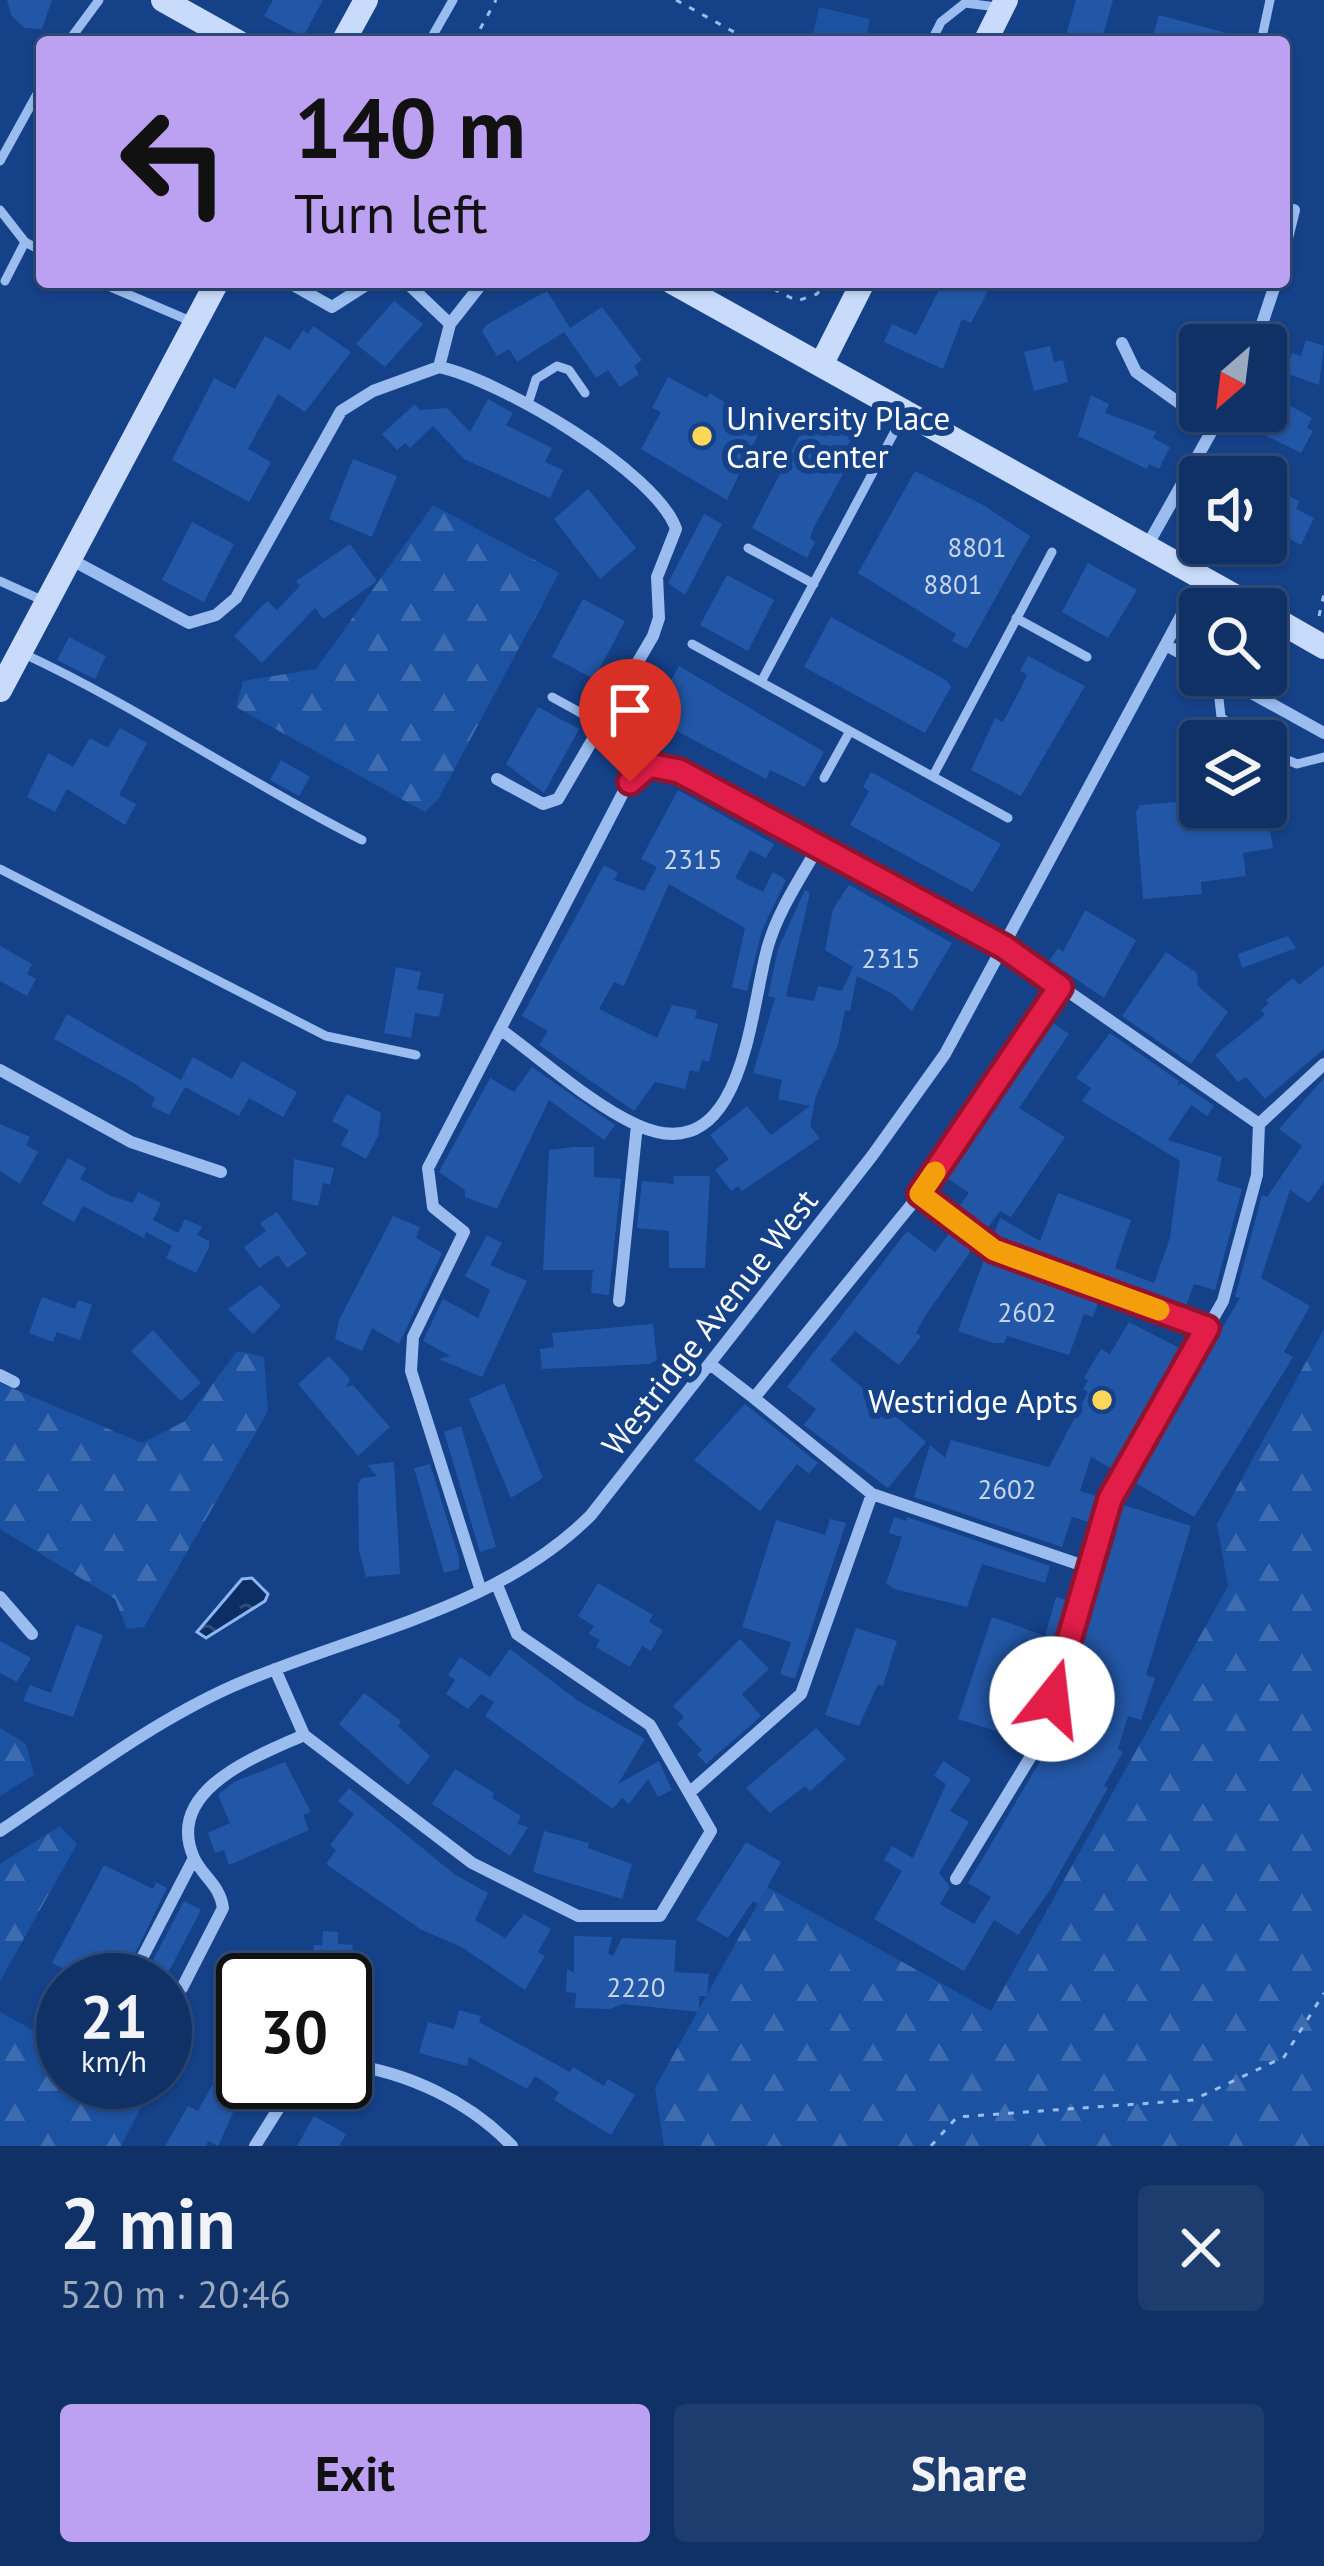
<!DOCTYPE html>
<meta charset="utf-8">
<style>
:root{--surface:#0f3166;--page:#1d3d6f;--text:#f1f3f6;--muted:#9ba9bf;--line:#2f4c7a;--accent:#bca0f2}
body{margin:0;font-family:"PT Sans",sans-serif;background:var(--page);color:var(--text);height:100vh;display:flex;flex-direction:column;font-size:45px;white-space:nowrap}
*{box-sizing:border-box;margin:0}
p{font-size:39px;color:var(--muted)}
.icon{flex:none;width:66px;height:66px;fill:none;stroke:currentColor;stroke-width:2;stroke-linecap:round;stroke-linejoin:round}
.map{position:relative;height:2146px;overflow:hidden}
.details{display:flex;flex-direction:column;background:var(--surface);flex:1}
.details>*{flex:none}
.guide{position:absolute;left:36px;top:36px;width:1254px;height:252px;border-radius:12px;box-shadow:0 3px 9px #0004,0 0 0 3px var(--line);background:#bca0f2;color:#111;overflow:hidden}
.needle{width:78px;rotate:208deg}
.controls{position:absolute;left:1179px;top:324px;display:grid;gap:24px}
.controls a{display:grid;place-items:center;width:108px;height:108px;border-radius:12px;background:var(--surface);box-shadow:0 3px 9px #0004,0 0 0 3px var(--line);font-size:60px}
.speed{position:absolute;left:36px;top:1953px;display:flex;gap:24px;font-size:60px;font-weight:700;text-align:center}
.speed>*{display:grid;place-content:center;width:156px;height:156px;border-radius:50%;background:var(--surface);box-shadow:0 3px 9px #0004,0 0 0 3px var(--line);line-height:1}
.speed small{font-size:30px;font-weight:400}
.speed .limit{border:6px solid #111;border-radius:18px;background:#fff;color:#111}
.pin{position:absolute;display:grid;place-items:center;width:102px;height:102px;color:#fff;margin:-123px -51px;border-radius:50% 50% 50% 0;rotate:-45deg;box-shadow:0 0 12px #0007}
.pin .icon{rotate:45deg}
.me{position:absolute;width:132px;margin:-66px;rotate:16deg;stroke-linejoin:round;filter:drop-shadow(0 0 9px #0008)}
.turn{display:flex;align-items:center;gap:42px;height:252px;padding:0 60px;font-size:54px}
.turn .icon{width:156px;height:156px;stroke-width:2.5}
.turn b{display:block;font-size:84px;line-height:102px}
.round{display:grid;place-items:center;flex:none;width:126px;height:126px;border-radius:12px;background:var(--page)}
.overview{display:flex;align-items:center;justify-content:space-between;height:204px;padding:0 60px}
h1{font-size:72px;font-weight:800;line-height:90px}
.cta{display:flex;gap:24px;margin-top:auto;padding:24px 60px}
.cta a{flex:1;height:138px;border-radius:12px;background:var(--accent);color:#111;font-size:48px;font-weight:800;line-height:138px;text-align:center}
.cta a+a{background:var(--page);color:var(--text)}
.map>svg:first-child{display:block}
</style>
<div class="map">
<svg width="1324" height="2146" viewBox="0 0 1324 2146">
<defs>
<pattern id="forest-firs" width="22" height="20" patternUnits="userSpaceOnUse" patternTransform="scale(3)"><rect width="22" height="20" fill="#1c52a2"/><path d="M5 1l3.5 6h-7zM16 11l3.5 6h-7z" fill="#3e6cb0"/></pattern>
<pattern id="water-ripples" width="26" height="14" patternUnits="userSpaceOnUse" patternTransform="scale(3)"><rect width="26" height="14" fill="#0d2e64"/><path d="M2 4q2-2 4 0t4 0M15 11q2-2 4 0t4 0" fill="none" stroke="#314d7b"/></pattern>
</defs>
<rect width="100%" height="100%" fill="#144188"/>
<path fill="#1c52a2" d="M819,7l51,12 -5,23 -53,-4z"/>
<path fill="url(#forest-firs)" d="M433,505l126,68 -120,225 -14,14 -189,-105 7,-26 73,-12z
M1324,1329v817h-660l-9,-58 112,-201 224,124 237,-425 -11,-62z
M237,1351l27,6 4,54 -124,216 -17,2 -12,-30 -115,-70v-146l142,60 43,-22z
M0,1728l26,16 8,31 -34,21z
M60,1826l17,18 -77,137v-117z
M0,2012l63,35v35h62l23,12 -27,52h-121z"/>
<path fill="url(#water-ripples)" stroke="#8cb6f2" stroke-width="3" d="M252,1578l16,16 -3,7 -59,37 -9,-6 45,-53z"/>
<path fill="#2257a7" d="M7,0h45l-10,29 -17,-1 -14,-13z
M273,0h50l-20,37 -39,-21z
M1076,0h37l-12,42h-37z
M1159,15l83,22v5h-91z
M943,282h32l14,7 -18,34 -9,-4 -19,50 -59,-27 8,-18 24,11z
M547,291l23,37 32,-21 40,53 -8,6 5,8 -19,13 -12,-17 -12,8 -32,-46 -47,30 -8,-13 -12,7 -15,-25 4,-6z
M394,301l29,23 -38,43 -29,-23z
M313,326l38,26 -46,60 -27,-18 -30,55 23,13 -22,40 -77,-42 42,-82 21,11 30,-53 25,14 13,-20 5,4z
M1306,340l18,6 -5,39 -34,-12 7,-20 9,3z
M1050,346l4,16 9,-2 5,22 -34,9 -10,-39z
M668,377l39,21 3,-5 52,33 -35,74 -86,-51 20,-37 -9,-4z
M1091,395l18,9 -4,9 51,19 -3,6 17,9 -11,22 -10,-5 -2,5 -69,-33z
M488,399l25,14 -7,12 46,23 -7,14 18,8 -13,28 -86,-39 -31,-33 -23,22 -5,-5 -8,7 -15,-16 33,-30 5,6 27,-2 23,24z
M1287,404l25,14 -5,10 6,3 -12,22 -44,-22 10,-20 13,6z
M812,411l49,30 -47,86 -4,11 5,4 -8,16 -55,-30z
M353,459l44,17 -25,61 -43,-18z
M915,471l68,34 47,31 -63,113 -15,-8 4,-7 -98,-61z
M588,489l48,59 -36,31 -46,-60z
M1282,493l17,8 -3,8 18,9 -13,27 -35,-18z
M704,514l18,10 -37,71 -17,-12z
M192,522l42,22 -30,58 -42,-22z
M350,544l27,37 -54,38 -8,-11 -53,55 -28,-27 33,-35 10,9 23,-24 -4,-5z
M1088,563l49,27 -29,48 -46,-26z
M727,575l47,25 -26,51 -48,-26z
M583,599l42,22 -31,58 -42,-22z
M831,617l115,63 5,7 -26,46 -121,-66z
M69,637l37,19 -11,23 -38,-19z
M1028,656l57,30 -64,110 -50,-26 24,-52 8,4 19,-36 5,-11 -7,-4z
M679,666l145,86 -19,35 -35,-17 -4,9 -115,-62z
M538,707l41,22 -35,64 -38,-29z
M120,728l27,15 -28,52 17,9 -11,21 -58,-36 -12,23 -28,-15 21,-44 25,14 17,-29 18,10z
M281,760l29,17 -11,19 -29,-16z
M871,772l130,72 -28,48 -123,-67 19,-34 -6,-4z
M678,790l96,54 -8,14 -16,-8 -15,28 28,14 10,-20 13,8 -24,50 -15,61 -15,-4 13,-59 -76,-44 -45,102 -10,-4 -15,27 58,29 15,-33 25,5 -2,8 23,6 -9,38 -7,-2 -3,12 -9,-2 -5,19 -30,-7 -21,29 -95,-66 9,-14 -26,-15 82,-151 14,8 -4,7 30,11 13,-24 -16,-8z
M1200,800v7h66l7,41 -30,5 3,23 -45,6 1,12 -59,5 -7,-87 4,-7z
M849,885l103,58 -40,68 -19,-17 -36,-18 -7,35 -5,-1 -7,35 -22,51 -6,30 10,12 -78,53 -4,-5 -7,5 -16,-21 14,-11 -19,-24 37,-29 24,29 39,-29 -32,-7 4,-19 -29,-7 22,-75 -7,-2 10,-47 27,-59 5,3 -24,103 28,5 4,-15 24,5 11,-24 -28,-17 8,-41z
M1085,910l51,30 -32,58 -55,-37 9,-13 5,4z
M1288,936l8,12 -54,20 -4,-14z
M0,946l32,18 -5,10 9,5 -9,17 -27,-15z
M1166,952l31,21 1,13 30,26 -37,52 -69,-48z
M1324,965v84l-59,50 -19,-22 -8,5 -23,-27 50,-40 -4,-5 8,-7 -3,-3 27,-22 6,7z
M396,967l25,5 -4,17 27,5 -5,23 -24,-4 -4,25 -27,-5z
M67,1014l114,66 12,-23 39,22 10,-18 55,31 -14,25 -34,-19 -10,18 -54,-29 -16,28 -18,-9 4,-8 -21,-15 -80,-44z
M1052,1022l17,12 -50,74 46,29 -54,80 -11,-6 -15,20 -28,-22 12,-16 -22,-15z
M1110,1033l69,48 -2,5 4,-3 33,23 -7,10 -16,-11 -23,35 54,17 -5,24 25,8 -27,101 -21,-6 -9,25 -192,-72 7,-19 40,23 18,-48 73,27 -16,48 39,15 16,-45 10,-77 -98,-60 9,-13 -15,-10z
M532,1067l83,58 -11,15 -55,-40 -52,109 -32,-12v-7l-26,-18 51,-94 24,14z
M1324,1078v104l-15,21 -19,-13 -29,88 49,28 -26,46 9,5 -99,160 -62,-36 108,-183 -5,-1 27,-102 5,2 35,-51 -23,-17z
M347,1094l34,19 -3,23 -12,23 -25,-14 8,-15 -17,-9z
M0,1124l30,13 -4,8 12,7 -18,32 -20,-13z
M574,1147h20v30l27,2 -12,116 -18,-2 2,-23h-50l6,-120z
M68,1158l18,10 -6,11 31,17 22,7 5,-11 23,11 -8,17 25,13 7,-14 17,8 -5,8 12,6v6l-13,26 -30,-15 6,-12 -26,-14 -2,6 -61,-32 -9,16 -32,-18z
M294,1159l40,9 -4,17 -7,-2 -5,23 -26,-6z
M673,1176h37l-5,92h-36v-37l-32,-3 5,-47 32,3z
M277,1212l30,42 -20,14 -9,-13 -19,13 -15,-21 22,-16 -6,-8z
M393,1216l27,11 -4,11 26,15 -43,91 -27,-16 -10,23 -27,-12 4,-19z
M907,1231l28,21 16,-21 22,17 -48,68 -9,17 5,3 -22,29 -44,-34 -25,29 96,82 -38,46 -84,-63 12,-16 -29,-22z
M487,1235l15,8 -12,22 37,16 -45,96 -43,-18 11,-3 -27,-15 20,-42 35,19 12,-28 -25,-14z
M985,1257l113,46 -5,14 -9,-3 -15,41 -62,-19 -3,7h-11l-35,-12z
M260,1285l21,21 -28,28 -25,-25z
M42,1297l33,12 3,-9 14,5 -12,35 -23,-8 -4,10 -24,-9z
M1129,1322l54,28 -69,120 -23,-13 -11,34 20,6 -8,26 -20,-6 -10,30 -148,-50 16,-52 15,13 6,-18 98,27 39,-75 -5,-3 5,-9 -4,-2 17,-29 9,5z
M653,1324l4,36 -8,4 -107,5 -2,-20 14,-2 -2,-14z
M153,1330l48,53 -20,18 -50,-50z
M329,1356l21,23 -4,8 7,-2 37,42 -32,29 -60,-72z
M504,1383l39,95 -32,20 -42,-99z
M745,1404l73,59 -9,11 -12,-10 -37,47 -66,-51z
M461,1426l35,121 -16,5 -36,-120z
M394,1462l6,112 -34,3 -7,-27 -1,-66 4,-6 15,-2 -10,-11z
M430,1464l29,94v11l-15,4 -30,-105z
M1120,1504l71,22 -45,149 9,3 -14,42 -13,-4 -10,33 5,3 -19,34 4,2 -60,105 -30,42 -24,-15 -30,51 -90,-52 28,-48 -18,-11 8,-14 21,12 33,-74 -12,-8 9,-15 28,18 -21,32 19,11 -30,51 11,14 -10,17 34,20 17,-27 -23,-14 81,-137 68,-215 -5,-1z
M894,1517l12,4 1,-4 143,49 -5,17 -63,-19 -15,43 -73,-18 -8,-6 16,-46 -13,-4z
M830,1519l16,4 -51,156 -15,-5 11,-32 -49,-15 34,-107 49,15z
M598,1583l55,32 -4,7 14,8 -12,21 -9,-5 -12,21 -34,-20 4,-7 -11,-6 5,-8 -16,-10z
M1056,1597l13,4 -41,140 -70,-22 34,-102 53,19z
M76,1625l27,10 -30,82 -50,-16 7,-16 21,8z
M856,1628l41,13 -14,45 -5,-2 -19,42 -34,-11z
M740,1639l29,30 -27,25 19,22 -55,48 -9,-10 5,-4 -25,-26 7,-7 -11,-11z
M0,1641l31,17 -14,24 -17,-9z
M510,1649l67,51 68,39 -27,45 41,-23 13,29 -14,7 -10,-18 -19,25 -7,-6 -9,11 -128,-93 9,-14 -13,-8 -13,15 -22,-15 9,-14 -7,-5 12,-18 30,20z
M364,1693l37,28 -3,5 32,30 -22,29 -69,-61z
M816,1728l30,31 -36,32 -5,-5 -35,27 -24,-25z
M285,1762l26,50 -8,3 6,15 -80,35 -5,-15 -9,3 -7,-20 22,-10 -12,-28 16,-13z
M455,1769l39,24 -2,5 29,18 -4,8 11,3 -18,29 -78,-52z
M349,1788l105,86 34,19 -13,27 30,18 19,-24 27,15 -13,23 7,4 -20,34 -62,-42 -43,-19 -94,-65 10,-14 -6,-5 24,-31 -16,-13z
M544,1831l45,12 -1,5 44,16 -10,35 -89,-27z
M746,1842l35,20 -23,42 -5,-3 -25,37 -32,-18z
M104,1865l49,24 3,-7 11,6 -45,92 -29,-15 -7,15 -34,-17z
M184,1901l17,9 -33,63 -17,-9z
M323,1931l15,1v12l15,1 -5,35h-78l43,-24 1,-11h8z
M574,1936l38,1 -4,17 5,2 9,-18 54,2 -2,32 35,2 -2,22h-8v16l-77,-8 -12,5 -35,-1 1,-15 -10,-1 1,-23 7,4z
M459,2010l22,6 -2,6 91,50 3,-5 31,19 4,-7 27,16 -24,40 -57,-35 5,-8 -24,-16 -8,13 -58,-32 -2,9 -48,-13 9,-31 26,7z
M243,2029v61l-25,56 -10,-5 -2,5h-41l23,-40 10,5z
M314,2116l32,18 -7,12h-42z"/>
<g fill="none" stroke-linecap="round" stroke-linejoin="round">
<path stroke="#9abcef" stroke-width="3" stroke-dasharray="6 9" stroke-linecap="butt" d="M676,0l76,42
M473,42l23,-42
M760,282l37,19 20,-7 9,-12
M1319,616l5,-22
M931,2146l26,-29 236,-17 91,-43 40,-64"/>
<path stroke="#9abcef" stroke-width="9" d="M68,42l31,-42
M429,42l24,-42
M931,42l10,-20 24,-19 32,4
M1261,42l9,-42
M0,161l42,-76
M0,210l25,32 17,9
M5,281l20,-39
M99,282l96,41
M528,404l8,-25 21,-13 12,4 16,23
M748,548l66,36
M0,581l44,20
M1016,618l71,39
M692,644l316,174
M20,652c119,55 225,129 342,188
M1228,680l-9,19 2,18 28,24
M761,682l142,-266
M552,697l49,27
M1266,751l31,13 27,-7
M933,776l119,-224
M824,778l26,-47
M0,869l326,167 90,19"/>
<path stroke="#9abcef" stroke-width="12" d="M1284,250l10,-40
M288,282l44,25 39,-25
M406,282l44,42
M1122,343l14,29 78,56
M1255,345l21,-63
M439,367c59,12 218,105 237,162l-19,48 2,41 -6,18 -95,163 -15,5 -46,-25
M439,367l11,-43 33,-42
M1147,546l76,-135
M70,559l119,64 27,-8 20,-17 105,-187 32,-20 66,-24
M1166,645l34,19
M1219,675l105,58
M1060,987l-140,207 -166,204 118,96 218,74
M500,1029c43,31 88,73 137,96 108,49 113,-119 131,-179 10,-35 32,-67 50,-99
M0,1070l131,72 90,30
M920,1194l73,56 214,78
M619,1301l18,-176
M710,1364l44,34
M0,1375l14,7
M481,1591l-70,-220 2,-34 51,-105 -31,-25 -5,-39 197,-379c15,-23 28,-28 54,-18l325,176 255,177
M0,1597l32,37
M275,1669l29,66 168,128 106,53h82l51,-85 -61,-106 -133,-91 -20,-49
M689,1793l112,-99 71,-200
M0,1831c75,-50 150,-108 233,-145 119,-52 264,-76 358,-171l281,-359 73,-102 257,-477
M956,1879l83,-136 71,-244 113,-198 34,-126 2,-51 65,-60
M136,1980l4,-18 54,-104
M165,1999l17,-11 41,-80c-3,-23 -20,-31 -29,-50 -31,-69 66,-103 110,-123
M345,2064c62,8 124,37 167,82
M255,2146l40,-64"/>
<path stroke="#c8dbfa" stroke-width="24" d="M163,0l75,42
M343,42l23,-42
M985,42l21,-42
M672,282l586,327
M821,365l42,-83
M1266,614l58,33
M0,690l217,-408"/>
</g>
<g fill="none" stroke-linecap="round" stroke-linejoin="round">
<g stroke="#92132f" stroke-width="30">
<path id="route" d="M630,782l19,-17 30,6 325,176 56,40 -140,207 74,56 213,78 -97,171 -58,200"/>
</g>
<use href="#route" stroke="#e11d48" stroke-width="21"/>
<path stroke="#f59e0b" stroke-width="21" d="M935,1172l-15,22 74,56 165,60"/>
</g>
<g fill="#ffd758" stroke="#144188" stroke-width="4.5">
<circle cx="702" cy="436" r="12"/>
<circle cx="1102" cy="1400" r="12"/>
</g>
<g text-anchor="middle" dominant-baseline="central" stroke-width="12" stroke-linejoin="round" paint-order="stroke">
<g font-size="27" fill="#c8d5e9">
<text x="977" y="547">8801</text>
<text x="953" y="584">8801</text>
<text x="693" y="859">2315</text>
<text x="891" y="958">2315</text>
<text x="1027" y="1312">2602</text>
<text x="1007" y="1489">2602</text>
<text x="636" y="1987">2220</text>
</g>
<g font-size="33" fill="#fff" stroke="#144188" text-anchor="start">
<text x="726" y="417">University Place<tspan x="726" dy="38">Care Center</tspan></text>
<text x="1078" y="1400" text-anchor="end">Westridge Apts</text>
</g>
<g font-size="33" fill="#fff" stroke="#144188">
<text transform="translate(709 1322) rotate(-52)">Westridge Avenue West</text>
</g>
</g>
</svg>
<div class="controls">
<a><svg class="needle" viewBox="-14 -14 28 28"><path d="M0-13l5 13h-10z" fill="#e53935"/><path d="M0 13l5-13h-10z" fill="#9ba9bf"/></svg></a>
<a><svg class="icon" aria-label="sound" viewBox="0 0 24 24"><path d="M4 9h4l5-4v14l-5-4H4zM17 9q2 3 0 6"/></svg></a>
<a><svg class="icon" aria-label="search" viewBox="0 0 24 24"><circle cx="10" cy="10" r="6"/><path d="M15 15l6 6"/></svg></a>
<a><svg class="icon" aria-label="layers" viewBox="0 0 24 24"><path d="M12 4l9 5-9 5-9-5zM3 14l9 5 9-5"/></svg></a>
</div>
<div class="speed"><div>21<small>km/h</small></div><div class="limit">30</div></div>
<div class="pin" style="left:630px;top:782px;background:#d93025"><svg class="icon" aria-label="arrive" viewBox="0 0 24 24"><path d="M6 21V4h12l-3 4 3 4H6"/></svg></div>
<svg class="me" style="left:1052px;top:1699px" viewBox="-20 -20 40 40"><circle r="19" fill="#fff"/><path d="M0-13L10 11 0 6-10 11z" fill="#e11d48"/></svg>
<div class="guide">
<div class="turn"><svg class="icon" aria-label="left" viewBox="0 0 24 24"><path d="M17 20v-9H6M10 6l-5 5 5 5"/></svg><div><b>140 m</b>Turn left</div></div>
</div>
</div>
<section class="details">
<div class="overview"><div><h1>2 min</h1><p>520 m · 20:46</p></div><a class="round"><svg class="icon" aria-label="close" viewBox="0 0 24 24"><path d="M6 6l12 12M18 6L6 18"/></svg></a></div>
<div class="cta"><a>Exit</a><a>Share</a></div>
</section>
